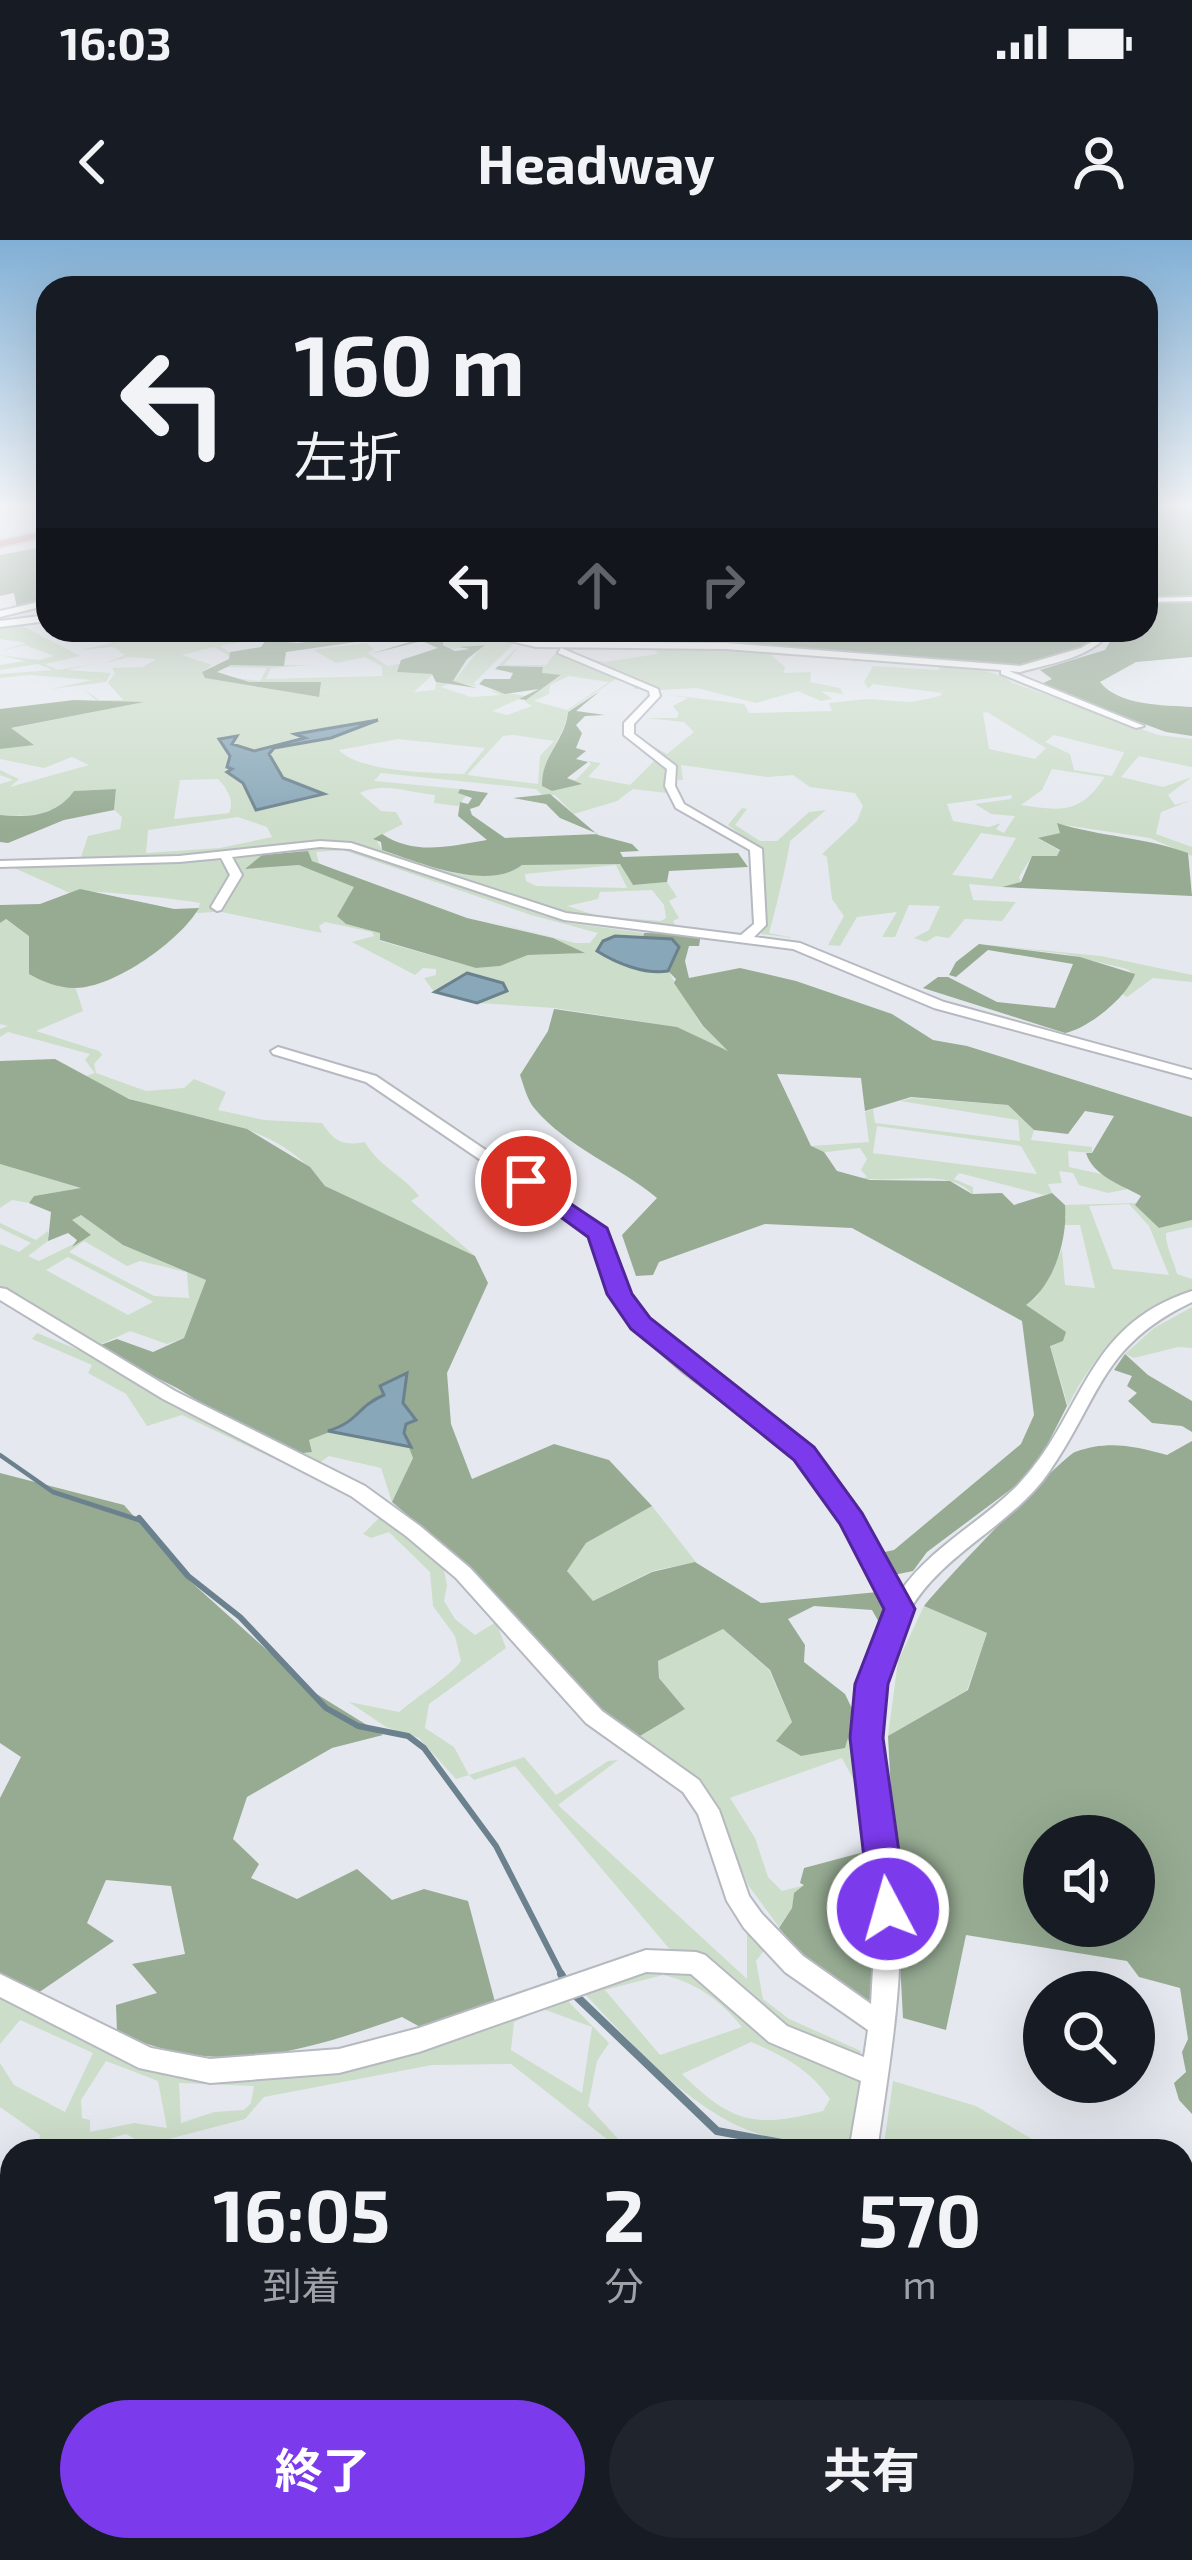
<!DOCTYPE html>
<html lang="ja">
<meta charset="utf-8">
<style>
:root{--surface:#171b24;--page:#20242c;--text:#f1f3f6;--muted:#9ea1a6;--accent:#7c3aed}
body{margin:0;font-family:"Exo 2","Noto Sans JP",sans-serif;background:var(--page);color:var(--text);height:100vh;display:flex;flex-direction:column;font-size:45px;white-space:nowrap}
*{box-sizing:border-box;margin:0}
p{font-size:39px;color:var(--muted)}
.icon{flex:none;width:66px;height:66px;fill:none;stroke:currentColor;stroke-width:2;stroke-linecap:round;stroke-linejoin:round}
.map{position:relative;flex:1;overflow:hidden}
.panel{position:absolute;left:0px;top:1899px;width:1194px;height:423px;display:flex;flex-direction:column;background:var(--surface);border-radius:36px 36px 0 0;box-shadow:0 12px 48px #0002}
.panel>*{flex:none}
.hud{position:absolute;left:36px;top:36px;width:1122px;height:366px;border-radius:36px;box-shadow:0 12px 48px #0002;background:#171b24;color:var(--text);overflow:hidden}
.fabs{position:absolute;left:1023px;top:1575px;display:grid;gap:24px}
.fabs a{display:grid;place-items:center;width:132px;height:132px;border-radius:50%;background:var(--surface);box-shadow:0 12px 48px #0002;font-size:60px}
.pin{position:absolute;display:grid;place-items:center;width:102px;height:102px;color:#fff;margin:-51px;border:6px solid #fff;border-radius:50%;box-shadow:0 3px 12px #0007}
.me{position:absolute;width:132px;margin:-66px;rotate:354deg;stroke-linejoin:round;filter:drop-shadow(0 0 9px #0008)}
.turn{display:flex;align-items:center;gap:42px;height:252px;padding:0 60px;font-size:54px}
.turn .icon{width:156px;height:156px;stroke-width:2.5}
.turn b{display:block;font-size:84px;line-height:102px}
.lanes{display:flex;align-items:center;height:114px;padding:0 60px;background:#0003;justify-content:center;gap:60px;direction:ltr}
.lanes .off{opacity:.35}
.eta{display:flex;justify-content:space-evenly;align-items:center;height:204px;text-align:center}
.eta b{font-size:72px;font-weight:700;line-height:84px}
.cta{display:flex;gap:24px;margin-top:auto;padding:24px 60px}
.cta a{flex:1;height:138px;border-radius:72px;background:var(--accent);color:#fff;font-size:48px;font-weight:700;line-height:138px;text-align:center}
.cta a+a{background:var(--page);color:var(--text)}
.status{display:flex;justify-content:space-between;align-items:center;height:84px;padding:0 60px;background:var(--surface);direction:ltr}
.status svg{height:33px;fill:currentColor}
header{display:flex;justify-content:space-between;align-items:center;height:156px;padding:0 60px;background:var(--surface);font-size:54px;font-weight:700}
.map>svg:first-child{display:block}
</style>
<div class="status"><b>16:03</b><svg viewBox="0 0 49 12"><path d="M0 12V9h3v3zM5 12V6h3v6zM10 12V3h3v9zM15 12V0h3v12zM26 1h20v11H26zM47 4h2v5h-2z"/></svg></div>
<header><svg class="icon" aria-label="back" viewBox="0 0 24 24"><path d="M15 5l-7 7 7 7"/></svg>Headway<svg class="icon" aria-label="person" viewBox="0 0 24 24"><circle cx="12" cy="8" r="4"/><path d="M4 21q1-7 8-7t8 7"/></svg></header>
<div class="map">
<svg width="1192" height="2320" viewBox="0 0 1192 2320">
<rect width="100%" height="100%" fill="#e5e9ef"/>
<path fill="#ccddc9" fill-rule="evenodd" d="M17,383l63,33 -35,8 13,6 38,-6 -29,6 44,3 -5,9 -55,7 41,-9 -63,-5 -29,3v-4l53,-4 -15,-6 -38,6v-5l25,-4 -25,-6 40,5 14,-4 -29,-11 -25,6 26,-8 -26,-4v-14z
M164,390h8l8,8 51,-8 19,5 46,-5 -4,4 56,1 -18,-5h60l-58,9 -33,1 -13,-5 -67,11 11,6 -1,4 -15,-9 -32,8 30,10 -10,7 4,6 112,19 2,-15h-71l-28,-6 39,5 7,-13 -40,-1 4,-2h79l-39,3 -5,11 116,-3v-10l-17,-9 -29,6 -23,-13 53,-7 8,6 -6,4 19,13 17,-3 -6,9 35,2 -19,18 21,-2 1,-8 14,1 -9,4 30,10 30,-2 -13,-5 38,6 -34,15 15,4 25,-9 -8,-5 37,-25 -20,-3 2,-6 -45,-1 23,-22 -17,21h42l11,-14 92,38h-14l-9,-10 -9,-1 -49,33c-4,30 -27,45 -26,75l10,5 27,-7 -11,-5 8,1 15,-16 -3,-3 13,2 -13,14 42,8 27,-27 11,10 -1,25 -34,-4 -16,12 -43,13 -19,-19 -12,1 -7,-7 -155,-16 -7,8 86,8 -2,4 8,3 -8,10 -24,-3 1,-8c-25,-2 -51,-14 -75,-2l21,18 15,1 7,12 -28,14 7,12c38,13 106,42 139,15l99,-1 13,21 34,-3 10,15 -8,4 10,17 -6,3 4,7 -111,-15 -217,-70 -199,15 -69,-1 7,-21 32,-7 2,-12 -8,-7 2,-21 -42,2c-18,25 -45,26 -74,24v-31l13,-4 -13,-5v-5l19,9 -9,8 79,-22 -17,-8 -28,11 -44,-9v-10l33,-5 -24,-15 128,-26 -41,-3 -14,-12 17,12h24l-15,-17 7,-10 -3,-5 31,-1 13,-8 -27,-2 -24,6 20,-8 -12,-8 -34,3 32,-7 -1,-12h9l2,9 44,-3zM569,436l40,6 -42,28 -33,-9 15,-7 1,-9zM374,481l-43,17 -57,10 -5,6 14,25 39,15 -66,15 -13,-26 -15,-10 6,-5 -14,-28 17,-4 -5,8 22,7 53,-13 -12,-4zM514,495l40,6 -14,15 -2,28 -71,-9 36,-39zM398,499l87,9 -21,26c-31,-1 -105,-2 -125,-24zM218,539c9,9 17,22 11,34l-55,6 6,-39zM238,577l29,10 5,10 -52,11 -74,5 2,-23zM616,625l11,23 -91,-2 -10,-5 -1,-7zM652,650l12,15 2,13 -5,3 -63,-5 -31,-10 31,-7 2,-7z
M449,390l66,12 -41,41 3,3 -24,-4 31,-38 -31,5 -11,-5 1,-5 -20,-1z
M721,407c56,7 260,7 292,36l145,52 34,4v28l-53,-11 -18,21 42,10 29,-10 -24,18 7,10 17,-5 -31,12 -5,22 36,13v9l-42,-18 -92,-14 2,9 -21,6 21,12 -3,6 -25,-1 -13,21 2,5 -19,5 -33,-3 4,16 43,2 -14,19 -37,-2 -16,19 -13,-2 -10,6 -12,-4 15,-8 11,-24 -31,-1 -14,32h-13l15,-25 -40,5 -17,29 -12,-1 16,-29 -12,-17 -5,-42 -5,-3 35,-33 6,-15 -8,-13 -45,-6 -17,-12 -26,2 -86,-12 2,15h-5l-2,-14 -42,-31 33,19 27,-22 -10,-10 -39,-4h32l2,-4 -6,-8 15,-8 -17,-3 73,9 5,9 83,-2 -3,-8 38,-4 45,3 28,-6 2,-3 -69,-9 -5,5 -4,-7 9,-16 65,4 4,-5 -82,-7 -7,6 2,-6 -84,-3 14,12 -1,6 27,-1 -1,10 30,6 3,6 -22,-3 11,8 -11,2 -23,-10 -42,12 -59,-15 -40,2 -82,-35 29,7 54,-8 -5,-5 -35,-1zM987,472l59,36 -11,11 -46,-10 -6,-36zM1054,495l69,17 1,1 -12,23 -38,-6 -4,-16 -25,-12zM1052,529l52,8v1c-24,36 -43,33 -83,27l21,-15zM1012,555l-1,4 -36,5 16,10 24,2 -11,17 -8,-4 5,-6 -12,4 -36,-6 -6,-17zM981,593l35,5 -24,41 -40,-4z
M742,568l5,1 -12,16 25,16h17l32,-29 17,-2 -36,31c0,8 -17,82 -21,92l25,5 -33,-4 6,-19 -7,-65 -32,-25z
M310,609l45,1 215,73 73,10v4c-19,-1 -35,-4 -45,14l29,14 41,6 34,55 29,27 -54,-26 -123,-19 -76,-5 28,-13 -4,-7 -35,-10 -33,19 -10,-14 12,-3v-6l-13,-1 -8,7 -63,-33 22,-6 -2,-4 -47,-10 -6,4 3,7 -100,-21 18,-31 -9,-23 31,-3 -16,14 54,-4 55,22 -18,28 9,9 34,9v8l96,27 24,-2 28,-11 56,-2 -30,-15 -66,-17 87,22h15l8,-10 -67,-18 -188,-65 -27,2 3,11 29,14 -36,-16 -4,-10 -46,4z
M218,620l9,7 5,15 -18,30 -17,1 3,-10c-21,-4 -115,-15 -130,-10l-60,-27z
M5,679l24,16v39l47,15 7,22 -47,20 63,20 3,4 -8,9 2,9 50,18 38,-3 10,-9 32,13 -8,18 46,10 58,3c11,16 18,24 43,19 12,23 39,34 54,54l-8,5 64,55 -150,-70c-53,-71 -125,-61 -197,-88 -14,-5 -28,-15 -42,-22l9,-3 -10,-13 5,-6 -82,-22 -8,5v-8l8,-3 -8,-2v-101z
M979,704l122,12 91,19v7l-39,-4 -26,19 -5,-3 12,-19 -7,-6 -62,-15z
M912,858l96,7 26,25 -3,10 61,7v6l-24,-2 1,16 32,7 27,15 -20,4 -29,-8 -6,-12 -14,-2 3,12 -14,1 4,9 -8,2 -85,-22 -5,6 19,8v8c-22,-28 -78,-11 -110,-17l4,-1 -6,-7 6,-11 -7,-11 -41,5 -8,-7 58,-4 -4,-30 8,-3 2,14 145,18 -2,-21 -118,-19zM877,886l144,20 16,28 -164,-21z
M0,924l82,24 -48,8 -5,7 -17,-3 -12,8z
M1136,963l23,25 33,-8v7l-26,6c-1,13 9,30 11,41l15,5v11c-56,21 -99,63 -124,116l-18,-61 13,-4 2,-9 -39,-27 11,-8 25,-47 3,35 30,3 -15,-63h-19l5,-7 -1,-13zM1129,964l20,22 20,49 -56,-6 -24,-63z
M81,975l42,30 63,27 -46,-11 -13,5 -43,-25 -15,11 85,44 35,2 -2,-26 19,8 -22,58 -17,6 -37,-13 -35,16 -95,-58v-45l19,8 12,-9 -31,-15v-5l36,17 12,-9v10l-20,15 11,5 51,-25 -19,-16zM68,1017l84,44 1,1 -25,13 -82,-45z
M1192,1067v41l-14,-1 -44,11 -9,-4 29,-26z
M37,1093l59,24 257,135 89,70 5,23 -3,16 11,18 20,16 21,-13 10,26 -77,56 -4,24 29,19 15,28 55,-18 32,38 52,-34 10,-1 -60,45 189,174v-50l124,97 -3,5 -57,-41 -45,-42 -10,13 7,38 26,20 72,32 -3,10 -43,-18 -143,-91 -157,-186 -41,14 -5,-5 -13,4 -37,-41 -33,-11 -37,-25 50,10c15,-13 55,-39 62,-51l-6,-25 -22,-30 -3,-34 -41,-40 -18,6 -8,-4 19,-19 -19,-14 -181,-86 -35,11 -21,-32 -38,-21 4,-8 -60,-26z
M328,1191l83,16 2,11 -21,44 -11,-34 -52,-12 -14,10 -29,-11 26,-3 -3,-12z
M652,1266l44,56 -44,9 -59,30 -26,-30 19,-28z
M924,1366l63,27 -20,57 -79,46 10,-75z
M723,1389l46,41 23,52 -15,20 24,14 44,-8 10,-33 7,1 14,158 -7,-23 -5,-52 -22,-41 -112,40 25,40 13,39 14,14 23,-6 -11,8 -2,15 -13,19 -31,-42 -34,-82 -21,-24 -58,-40 50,-30 -26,-31 -1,-17z
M682,1731l178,102 -9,77c-29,-6 -64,-7 -92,-16 -71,-23 -129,-93 -179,-145l63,-17zM663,1735c33,7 58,26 79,52l-82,28 -55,-65zM751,1802c33,14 58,27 79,57l-7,12c-68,17 -90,13 -141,-37z
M0,1754l121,62 133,20 307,-82 48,49 -12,18 -9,45 41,45h-7l-111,-87 -79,1 -168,32 -19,22 -99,26 -20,-11 -56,16 -13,-9 -4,10h-17l4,-16 -40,-28v-44l14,22 51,27 28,-59 -73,-33 -20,24zM543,1769l49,18 -10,66 -71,-43 3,-28zM106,1821l52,20 9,47 -33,-5 -44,9v-12l-8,-2 -1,-18zM179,1843l75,3 -3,17 -7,7 -30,2 -33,11z
M893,1841l83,25 76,45h-110l-18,-9 -6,9h-35z
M870,2310h135l20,10h-157z"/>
<path fill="#96ab92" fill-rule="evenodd" d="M1156,267h36v150l-56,5 -36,20c19,24 63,23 92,25v29l-26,-4 -127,-47 13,-6 -12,-9 65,-20 12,-20h29v-119z
M48,306v55l-31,7 -3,-15 -14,3v-41z
M390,390h50l-154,22 -2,14 -53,-1 -14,7 32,10h72l-2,15 -114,-19 -3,-6 27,-13 1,-7 31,-5 5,-7 32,3z
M480,390h454l17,8 45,-5 -3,-3h106c-16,28 -60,36 -91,36l-181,-15 -277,-10z
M423,398l20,1v6l12,6 15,-2 -11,-2 26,-2 -18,14 -14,22 24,7 -41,-6 -4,-8 -35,-2 4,-12 37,-12 -16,-7 -52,13z
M498,426l45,1 -1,6 19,2 -35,25 -7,-1 20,-10 -34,5 -26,-10 5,-5h26l3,-6 -18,-4z
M600,451l-24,20 29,4 -20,1 -9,9 6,8 -6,15 10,3 -10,8 12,3 -21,16 15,6 -30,7 -10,-5c-1,-31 23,-44 26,-74z
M74,460l70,2 -133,26 23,17 -34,4v-40z
M116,549l-2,21 -50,10 -56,23 -8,-1v-27c28,3 56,1 74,-24z
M460,549l28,4 -9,13 -9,3 2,6 33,23 93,-4 -38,-16 -14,-14 -33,-6 37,-4 48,41 34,9 7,7 -19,1 3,5 115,-4 10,14 -79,4 -2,11 -34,3 -13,-21 -98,1c-34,27 -104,-3 -140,-15l-1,-8 -8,-3 9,-5c33,22 68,12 105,6l-29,-24 2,-14 8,2 4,-6 -14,-5z
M1057,583c44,14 88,14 131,30l4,43 -190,-9 19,-5 11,-26h25l3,-6 -22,-12 22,-5z
M308,611l4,10 155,57 86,20 32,15 -57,2 -28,11 -24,2 -96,-28v-7l-34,-9 -9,-8 17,-29 -55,-22 -54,4 17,-14z
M80,649l94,20 25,-1c-18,32 -86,81 -125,80 -15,0 -33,-7 -45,-14v-38l-23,-17 -6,4v-18l40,-1z
M644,693l57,1 -2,12h-10l-4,15 4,17 51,-10 56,13 96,33 41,26 34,6 225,71v103l-33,8 -24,-23 6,-9c-24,-13 -48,-21 -55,-43h6l22,-37 -29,-5 -17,23 -34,-4 -26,-25 -97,-8 -46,14 -4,-33 -84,-4 34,72 13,6 13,19 33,9 80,1 22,13 30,-1 12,12 38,-12 13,12c3,32 -10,79 -39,100l40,27 -3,9 -13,5 17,60 -27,53 -22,25 -91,68 -14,19 -24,5 -14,-22 19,-4 127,-106 13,-29 -12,-94 -170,-93 -87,-4 -106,38 -6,13 -17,1 -14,-41 35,-37c-37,-31 -90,-51 -122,-89 -8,-9 -11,-23 -15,-34l28,-44 6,-22 123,18 51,24 -25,-25 -29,-43 2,-4 -8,-8 10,-24 -5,-8 -30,-2z
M979,704l101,13 55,17c-8,24 -48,55 -70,59l-142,-45 15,-11h10l49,25 58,6 18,-44 -85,-14 -32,27 -7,-2 7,-13z
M55,819l74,40 118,30 63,38 15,19 150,70 13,27 -41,90 4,51 21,55 82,-35 55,16 43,46 -66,37 -19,28 26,30 59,-29 43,-10 66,41 117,-11 6,20 -3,14 -9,-16 -58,-4 -26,13 17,26 -1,17 41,32 10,21 -10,33 -44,8 -25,-15 16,-19 -22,-52 -47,-41 -65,32 1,17 26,31 -50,30 -32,-23 -142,-156 -69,-58 21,-44 -9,-24 2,-10 10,-4 -12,-17 3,-29 -26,12 3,9 -14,6 -15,21 -46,18 3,12 -26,3 -109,-67 -82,-41 22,-8 36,13 31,-14 22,-58 -83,-35 -42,-30 -9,5 19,15 -19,12 5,-7 -9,-7 -20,8 3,-29 -22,-9 5,-7 47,-8 -81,-24v-103z
M1125,1114l23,21 44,26v31l-10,-6 -30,-3 -24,-22 9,-8 -10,-7 5,-10 -18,-6z
M1192,1201v673l-13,-14 -5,-17 12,-11 -4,-20 6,-13 -8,-51 -41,-11 -12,-16 -161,-26 -20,95 -43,-12 -15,-282 80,-46 19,-57 -63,-27c14,-19 138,-149 151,-154 33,-12 59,-6 92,3zM1044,1596h90v90h-90z
M0,1233l124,32 67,77 124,111 68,42 -51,13 -85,49 -14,42 26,25 -8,14 46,21 60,-30 35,31 32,-11 44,12 27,101 -73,26 -20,-11c-100,35 -184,62 -285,15l-1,-27 41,-12 -25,-29 53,-10 -14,-68 -65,-6 -19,43 27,18 -76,52 -38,-19v-176l21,-41 -21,-14z
M868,1611l8,24 -6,126c-37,-4 -68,-48 -91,-73l13,-20 2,-15 10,-8 -4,-2 4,-15z
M12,1969v341h658l-7,10h-663v-340z"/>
<path fill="#88a7b8" stroke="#6b818d" stroke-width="3" d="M378,480l-47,18 -57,10 -5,6 14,24 41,16 -68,16 -13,-27 -16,-11 5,-3 -5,-2 3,-11 -11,-17 18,-3 -5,8 22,7 51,-13 -10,-4z
M615,696l57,3 7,8 -11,24c-23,4 -52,-8 -71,-20l6,-10z
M467,733l36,10 4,8 -30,12 -42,-11z
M407,1133l-4,30 13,17 -10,4 -2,9 7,14 -83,-16c32,-10 28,-24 56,-36l-4,-9z"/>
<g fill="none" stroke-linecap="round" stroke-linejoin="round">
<path stroke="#6b818d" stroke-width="4.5" d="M0,1215l53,37 89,29"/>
<path stroke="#6b818d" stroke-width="6" d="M139,1278l49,58 52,41 86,91 32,18 50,10 16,12 72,98 67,131"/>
<path stroke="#6b818d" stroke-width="8" d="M561,1734l4,7
M575,1755l142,136 108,20
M1182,2296l10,6"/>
<g stroke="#b6b9c0" stroke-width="4">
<path id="minor" d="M1192,357v4l-46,1v-4z
M48,360v5l-48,12v-6z
M48,375v6l-48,6v-6z
M462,390h17l57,11 190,2 294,23 61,-18 16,-9 7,-9h8c-20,28 -60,33 -92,42l-11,-1 135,55 -8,2 -135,-54v-4l-275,-21 -190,-2z
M561,408l97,41 2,7 -26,28v10l42,32 -1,20 9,18 78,45 4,76 -12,12 46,6 144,59 248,68v8l-258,-70 -141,-59 -229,-29 -214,-71 -30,-2 -88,10 10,18 -21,35 -4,1 -6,-4 19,-32 -9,-17 -42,4 -179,5v-6l179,-5 141,-15 31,2 215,70 175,22 13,-11 -4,-74 -74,-42 -11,-22 2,-17 -43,-34v-12l26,-27 -1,-5 -91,-38z
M278,807l98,29 228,154 32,77 37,40 114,83 38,33 30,42 45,87c30,-44 80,-69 117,-106 68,-71 66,-160 175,-195v11c-92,44 -91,95 -143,170 -38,55 -108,81 -141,141 -55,100 -11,198 -8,303 2,79 -12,157 -23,235h-28l12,-70 -92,-39 -78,-68 -45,-2 -227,80 -80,21 -129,10 -71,-15 -139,-71v-23l151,74 59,11 129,-10 80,-21 227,-78 50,2 9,3 82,71 77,31 4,-27 -83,-58 -41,-44 -17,-27 -29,-87 -15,-22 -97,-69 -130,-145 -50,-42 -55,-40 -188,-97 -163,-99v-12l6,1 169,102 190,95 55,40 50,42 132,143 97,69 20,30 30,86 13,18 41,42 68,48 5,-89 -19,-189 3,-38 10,-38 19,-41c-27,-54 -50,-109 -94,-153l-112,-84 -42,-37 -26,-34 -23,-65 -226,-154 -93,-28 -2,-3z
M671,2310h34l-4,10h-34z"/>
</g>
<g stroke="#c7c7c8" stroke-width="5">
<path id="highway" d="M48,290v6l-48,11v-6z"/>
</g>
<use href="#minor" fill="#fff" fill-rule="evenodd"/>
<use href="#highway" fill="#c26771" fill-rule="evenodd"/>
</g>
<linearGradient id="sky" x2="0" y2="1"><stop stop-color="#81afd5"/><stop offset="0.45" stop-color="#f3f5f8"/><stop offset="1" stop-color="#f3f5f8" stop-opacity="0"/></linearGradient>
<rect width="1192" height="592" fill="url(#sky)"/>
<path fill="#7c3aed" stroke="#51269a" stroke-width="3" d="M526,934l81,54 25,66 18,24 164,129 48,66 53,96 -27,75 -5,54 24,171 -6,11 -13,5 -13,-5 -5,-11 -20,-171 5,-54 29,-75 -44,-85 -46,-64 -163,-131 -24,-35 -19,-57 -70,-51 -3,-5z"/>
</svg>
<div class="fabs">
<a><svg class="icon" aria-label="sound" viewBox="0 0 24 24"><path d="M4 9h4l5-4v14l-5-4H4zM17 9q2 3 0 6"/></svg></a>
<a><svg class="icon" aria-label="search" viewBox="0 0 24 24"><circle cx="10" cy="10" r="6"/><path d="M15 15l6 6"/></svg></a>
</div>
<div class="pin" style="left:526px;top:941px;background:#d93025"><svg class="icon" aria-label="arrive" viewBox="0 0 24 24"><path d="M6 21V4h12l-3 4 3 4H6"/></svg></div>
<svg class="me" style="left:888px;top:1669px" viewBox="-20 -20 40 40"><circle r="17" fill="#7c3aed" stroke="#fff" stroke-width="3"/><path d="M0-11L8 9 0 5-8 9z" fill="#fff"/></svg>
<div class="hud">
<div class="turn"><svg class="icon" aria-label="left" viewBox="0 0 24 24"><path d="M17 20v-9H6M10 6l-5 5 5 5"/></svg><div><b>160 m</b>左折</div></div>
<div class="lanes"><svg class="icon" aria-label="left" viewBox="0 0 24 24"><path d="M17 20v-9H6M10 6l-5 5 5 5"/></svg><svg class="icon off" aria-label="ahead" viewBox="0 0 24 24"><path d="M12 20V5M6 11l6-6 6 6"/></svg><svg class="icon off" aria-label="right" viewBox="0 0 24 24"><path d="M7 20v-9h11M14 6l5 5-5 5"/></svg></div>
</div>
<section class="panel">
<div class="eta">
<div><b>16:05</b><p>到着</p></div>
<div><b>2</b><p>分</p></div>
<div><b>570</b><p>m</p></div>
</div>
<div class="cta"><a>終了</a><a>共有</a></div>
</section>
</div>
